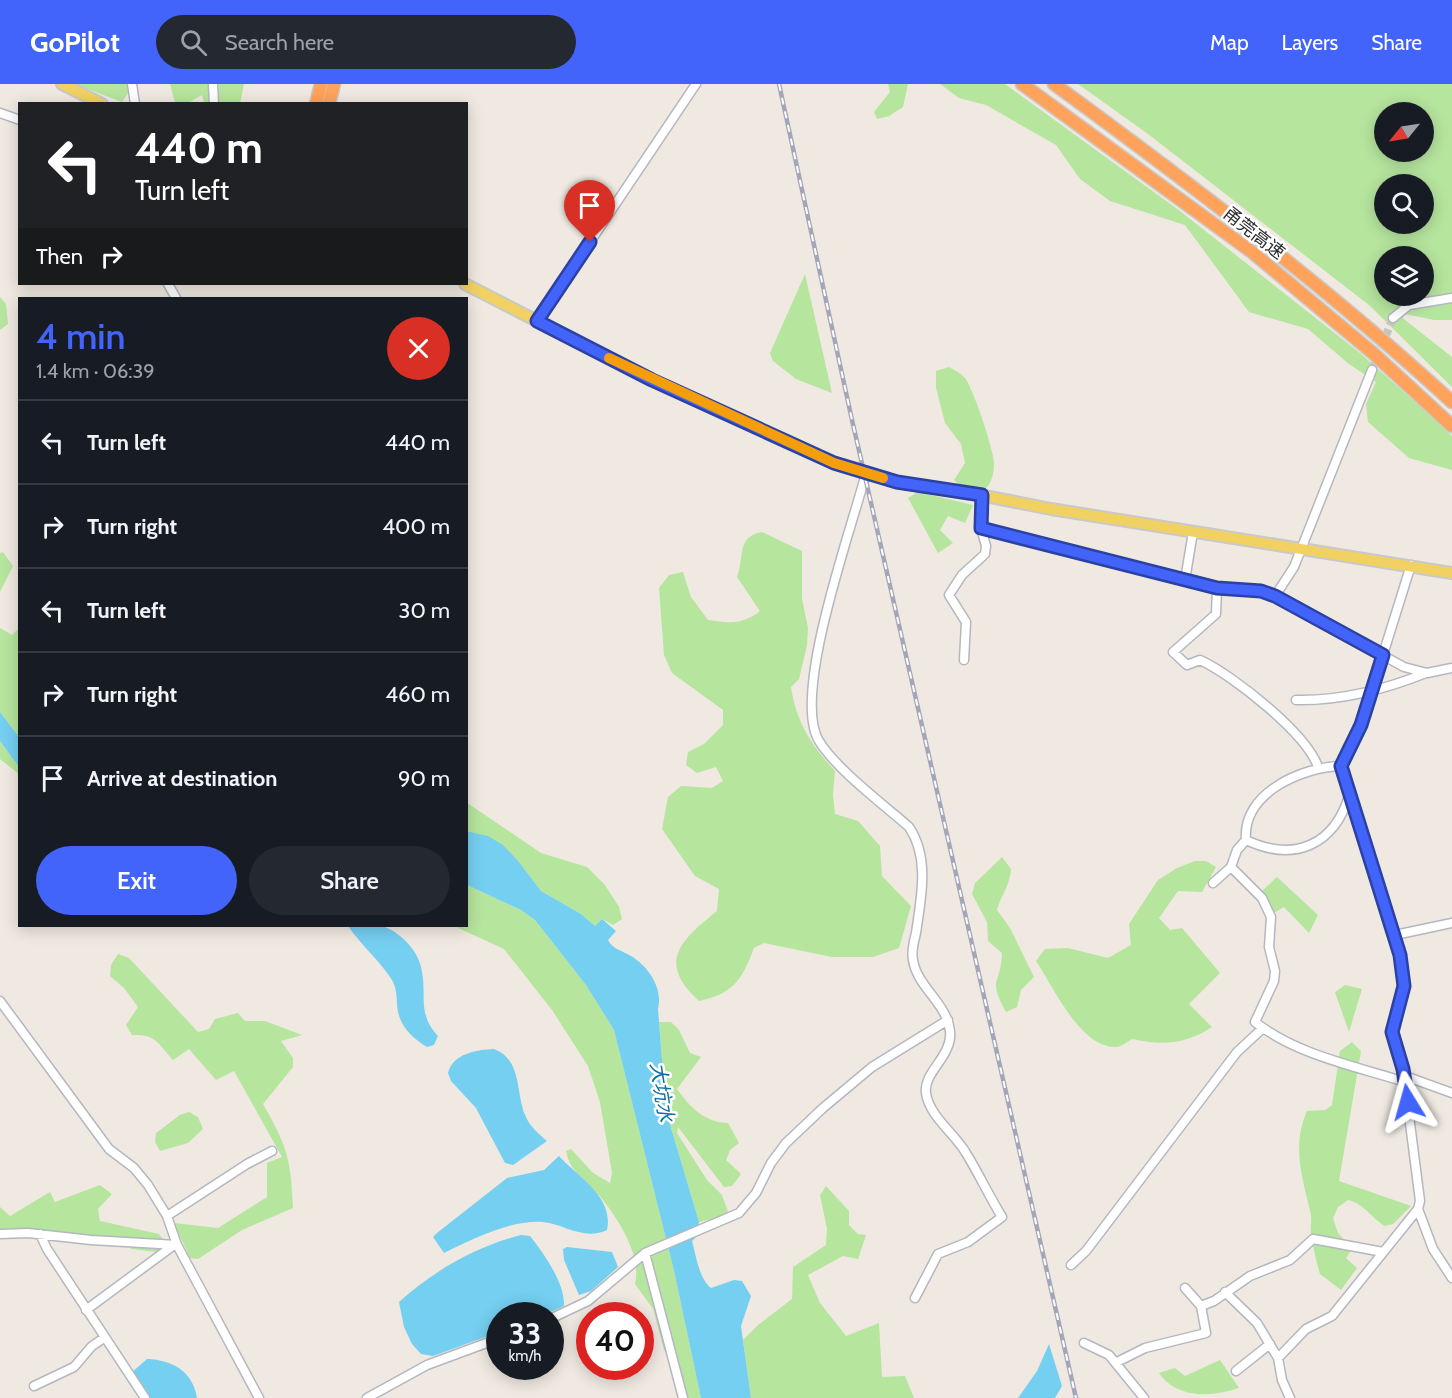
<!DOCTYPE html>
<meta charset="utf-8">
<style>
:root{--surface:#171b24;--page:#242831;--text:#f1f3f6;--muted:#9ea1a6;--line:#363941;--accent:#4264fb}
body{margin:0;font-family:Cabin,"Noto Sans SC",sans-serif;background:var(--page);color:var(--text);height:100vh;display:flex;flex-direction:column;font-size:22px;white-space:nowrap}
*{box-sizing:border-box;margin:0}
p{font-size:20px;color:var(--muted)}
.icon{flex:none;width:33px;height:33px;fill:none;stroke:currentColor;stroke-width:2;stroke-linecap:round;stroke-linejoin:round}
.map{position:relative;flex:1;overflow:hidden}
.sheet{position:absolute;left:18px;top:213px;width:450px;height:630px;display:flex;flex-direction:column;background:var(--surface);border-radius:0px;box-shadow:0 3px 15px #0003}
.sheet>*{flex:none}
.top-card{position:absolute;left:18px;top:18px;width:450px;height:183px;border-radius:0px;box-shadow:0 3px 15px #0003;background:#202124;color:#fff;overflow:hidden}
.needle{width:39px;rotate:240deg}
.fabs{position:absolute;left:1374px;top:18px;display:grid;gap:12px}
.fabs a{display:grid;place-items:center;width:60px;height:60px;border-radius:50%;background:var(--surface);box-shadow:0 3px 15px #0003;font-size:30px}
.speed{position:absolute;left:486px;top:1218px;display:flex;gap:12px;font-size:30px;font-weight:700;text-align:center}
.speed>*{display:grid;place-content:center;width:78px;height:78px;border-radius:50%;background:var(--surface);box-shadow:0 3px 15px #0003;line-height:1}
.speed small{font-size:15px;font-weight:400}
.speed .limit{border:9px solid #d22;background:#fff;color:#111}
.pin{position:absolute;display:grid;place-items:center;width:51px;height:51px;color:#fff;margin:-62px -26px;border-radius:50% 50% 50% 0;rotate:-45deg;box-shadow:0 0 6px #0007}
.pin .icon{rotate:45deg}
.me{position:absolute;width:66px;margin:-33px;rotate:352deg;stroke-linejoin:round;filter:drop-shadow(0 0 4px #0008)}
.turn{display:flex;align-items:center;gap:21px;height:126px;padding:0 18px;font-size:27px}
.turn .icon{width:78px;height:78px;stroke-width:2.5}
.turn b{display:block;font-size:42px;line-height:51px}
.then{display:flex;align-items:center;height:57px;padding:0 18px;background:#0003;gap:12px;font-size:22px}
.round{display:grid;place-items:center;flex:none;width:63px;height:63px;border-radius:32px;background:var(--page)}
.overview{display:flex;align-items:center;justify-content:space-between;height:102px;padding:0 18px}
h1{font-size:36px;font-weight:600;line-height:45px;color:var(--accent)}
.button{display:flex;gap:12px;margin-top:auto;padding:12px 18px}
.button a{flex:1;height:69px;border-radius:36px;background:var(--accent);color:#fff;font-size:24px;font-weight:600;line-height:69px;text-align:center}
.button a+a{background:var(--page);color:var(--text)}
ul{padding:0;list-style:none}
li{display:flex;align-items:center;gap:18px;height:84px;padding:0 18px;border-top:2px solid var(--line)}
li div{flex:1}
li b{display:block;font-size:22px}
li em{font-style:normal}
header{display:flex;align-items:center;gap:36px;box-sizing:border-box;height:84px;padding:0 30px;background:var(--accent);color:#fff}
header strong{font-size:28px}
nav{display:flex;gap:33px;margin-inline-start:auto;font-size:21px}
.search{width:420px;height:54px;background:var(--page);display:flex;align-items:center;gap:15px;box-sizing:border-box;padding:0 21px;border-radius:33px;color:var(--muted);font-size:22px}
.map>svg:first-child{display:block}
</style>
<header>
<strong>GoPilot</strong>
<div class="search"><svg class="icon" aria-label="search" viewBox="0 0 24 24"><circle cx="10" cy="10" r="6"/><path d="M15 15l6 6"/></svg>Search here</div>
<nav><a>Map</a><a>Layers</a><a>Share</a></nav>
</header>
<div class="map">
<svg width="1452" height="1314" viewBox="0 0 1452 1314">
<rect width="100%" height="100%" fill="#efe9e1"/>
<path fill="#b6e59e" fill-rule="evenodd" d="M74,0h54v9l-6,9z
M170,0h42l2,5 5,-2v-3h25l-4,20 -36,-1 -2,-8 -14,8h-13z
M888,0h20l-5,23 -14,9 -12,3 -3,-7 16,-20z
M940,0h65l175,127 180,142 82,73 10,10v34l-43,-12 -41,-36 -2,-18 10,-22 -27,-18 -41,-35 -59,-17 -64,-87 -75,-24 -30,-22 -24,-34 -70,-40 -27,-7z
M1078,0h374v236h-18l-39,-8 57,45v30l-83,-82 -221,-171zM1384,28h40v40h-40zM1384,100h40v40h-40zM1384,172h40v40h-40z
M805,190l27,119 -36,-14 -23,-18 -3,-8z
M0,213l6,7 2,20 -8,6z
M949,283c5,3 12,6 16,11 8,10 29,72 29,85 0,10 -2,20 -9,26 -13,0 -22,1 -31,-9l11,-17 -4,-19 -16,-21 -9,-35v-17z
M918,408l55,13 -8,18 -17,-7 -8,14 13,13 -15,10 -30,-55z
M762,448l40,19v48l6,29 -1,17 -8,34 -8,8c5,35 21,59 44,84l-2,24 2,19 23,7 22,25 2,30 29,30 -12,42 -26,9h-41l-68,-14 -10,5c-12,32 -21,46 -55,53 -43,-39 -18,-61 18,-90l2,-22 -24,-13 -33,-47 6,-32 13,-11 31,2 11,-7 -7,-14 -19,6 -11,-8 2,-13 16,-8 19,-19v-15l-51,-37 -8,-18 -5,-67 10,-13 14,-3 8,25 17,23c20,3 35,5 52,-9l-23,-34c8,-21 -1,-40 25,-45z
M3,468l10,14 -13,26v-39z
M0,544l12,7 7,-7v109l-19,-25z
M0,657l19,26v7l-19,-15z
M466,718l75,51 46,14 18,18 14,22 3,12 -9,6 -11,-6 -7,7 -14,-12 -40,-23 -22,-29 -43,-28 -9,-3z
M1002,773l9,12c-2,19 -9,24 -14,41l13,18 24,49 -13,13 -4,17 -11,5c-19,-35 -5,-26 -4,-59l-14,-12 -1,-19 -15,-28 3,-11z
M1195,777h11l10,6 -14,25 -24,-1 -19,27 11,12 12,-2 38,45 -31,31 23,23c-26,17 -49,19 -80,12 -5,3 -11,8 -16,8 -36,1 -63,-61 -80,-86l9,-12 23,-1 40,10 23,-13 -2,-21 29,-44 19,-12z
M1277,793l41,38 -9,18 -25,-26 -10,6 -14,-20z
M467,801l54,25 14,10 51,65 28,45 60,241 27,127h-13l-7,-28 -17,-20 -11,-41 -18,-25c7,-28 -16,-64 -33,-85 -15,-19 -31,-24 -36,-48l5,-2 22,24 17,10 2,-10 -12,-71 -12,-36 -36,-56 -48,-61 -50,-23h12z
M118,870l11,4 69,74 11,-3 6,-10 23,-6 7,8h20l37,14 -21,6 12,17v9l-30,37c24,42 28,55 30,104l-51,22 -44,29 -8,-1 -16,-35 44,5 49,-31v-34l15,-6 -48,-86 -18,9 -27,-31 -16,11c-15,-16 -16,-26 -41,-25l-6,-10 12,-18 -14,-19 -14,-12 1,-11z
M1345,901l17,4 -13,43 -14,-40z
M659,938h12l8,8 11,23 11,4 -24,32c12,17 28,34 51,34l11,20 -9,7 -4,10 15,14 -9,12 -8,1 -46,-60 -1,6 30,47 15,15 6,17 -11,6 -18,4 -33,-111z
M1352,958l9,9 -22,130 72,25 -18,18 -8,2c-14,-8 -20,-22 -37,-26l-10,7 -5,11 5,15 14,16 -6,9 11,10 -16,22 -21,-16c-4,-13 -7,-27 -9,-41 -1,-6 1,-12 0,-18 -8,-36 -20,-68 -4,-104l18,-1 7,-5 8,-54z
M189,1028l9,5 5,12 -15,14 -28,8 -5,-9 1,-9 24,-18z
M100,1101l12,9 -14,15 2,12 59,13 6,8 -8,10 -26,-3 -7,-11 -124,-7v-24l10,9 40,-24 5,10z
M826,1102l23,25v14l9,9 8,1 -8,24 -15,-3 -35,19 12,28 26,33 33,-13 3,54 23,-1 9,22h-163l-8,-58 15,-15 34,-26 1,-32 33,-22 1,-16 -7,-34z
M1220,1276l19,28c-29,10 -63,10 -80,-15l16,-5 10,8z"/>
<path fill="#75cff0" d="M0,628l19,25v30l-19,-26z
M466,747l22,5 15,9 16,17 22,29 40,23 14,12 7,-7 14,12 -8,9c4,9 15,11 23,16 18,11 32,32 27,53l8,102 33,111 -2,14 -5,5c4,14 7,38 19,47l23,-8 8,1 9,15 -10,30 10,72h-50l-27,-127 -60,-241 -28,-45 -51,-65 -14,-10 -54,-25z
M348,842c11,-1 22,-2 33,0 16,3 37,24 40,41 7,29 -5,45 17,69l-4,9 -7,2c-13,-8 -25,-18 -29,-35 -2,-11 0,-21 -6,-32 -12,-19 -31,-35 -44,-54z
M494,965c29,11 21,45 32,68 5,11 13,17 21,24l-34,24 -8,-2 -29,-55 -25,-27 -3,-8c5,-20 29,-23 46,-24z
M559,1072c20,22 55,41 48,74 -23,11 -43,-6 -64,-8 -33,-2 -70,17 -99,31l-11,-16 4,-4 70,-55 37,-8z
M521,1151l9,1c14,18 35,47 34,70l-20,9 -44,1 -1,16 -66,24 -12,-2 -9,-10 -8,-17 -5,-25c34,-31 78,-56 122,-67z
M567,1163l45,5 6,15 -27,24 -12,4 -15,-35 -1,-11z
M1049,1260l13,42 -7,12h-37l19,-27z
M147,1275c25,1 46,12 50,39h-49l-18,-24z"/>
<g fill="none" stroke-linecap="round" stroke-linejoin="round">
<path stroke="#c8c4bd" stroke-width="8" stroke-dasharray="8 4" stroke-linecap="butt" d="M1372,286l21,-52"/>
<g stroke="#b4b7c1" stroke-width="11">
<path id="minor" d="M132,0l3,20
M213,0l1,20
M0,29l20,7
M168,200l8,14
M1393,234l16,-13 43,-7
M537,237l159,-237
M866,389c-14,55 -75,222 -47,268 18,29 64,63 90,86 21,31 12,71 7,106 -2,8 -5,18 -3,27 4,27 34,43 37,71 3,25 -27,41 -24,62 3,23 29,41 40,60 13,21 23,43 36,64l-34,25 -30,12 -23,44
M981,444l236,60 44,3 14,5 129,71 23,6 25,-5
M1185,496l8,-48
M1217,504l-1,26 -43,38 14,13 13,-5c33,15 107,74 118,107
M1275,512l19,-29 78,-197
M964,576l2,-38 -17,-27 13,-20 23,-21 1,-8 -5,-18 1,-33
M1296,616c43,1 90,-11 130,-27
M1246,756c-4,-47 56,-73 95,-74
M1231,783l31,31 9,19 -2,30 6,24 -1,10 -19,41c42,33 100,44 150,60
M1213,799l18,-16 6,-17 9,-10c49,23 89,5 104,-47
M1395,851l57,-12
M0,917l109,148 25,19 14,17 19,31 10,29 15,28 67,125
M1405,992l47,17
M1418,1125l15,40 19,29
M167,1132l80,-52 25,-13
M0,1150l28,-1 63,7 86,5
M40,1150l7,15 98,149
M645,1169l38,145
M1071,1181l15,-14 151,-199 26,-24
M1185,1204l16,18 13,-5 36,-25 40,-16 23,-21 70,13
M1225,1208l32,31 21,35
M86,1226l88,-65
M550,1235l38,-18 57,-48 94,-40 17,-20 15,-30 15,-20 37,-35 49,-41 76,-47
M1084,1259l25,12 35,43
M1117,1278l28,-14 61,-15 -5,-27
M1236,1287l34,-27
M34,1302l40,-19 18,-21 12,-8
M367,1314l60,-33 73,-27
M1290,1314l-8,-18 -4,-22 28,-29 26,-13 86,-107 2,-8 -17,-132 -11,-37 12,-46 -4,-31 -59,-189 20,-41 50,-160"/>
</g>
<g stroke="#c9c9c9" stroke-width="14">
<path id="major" d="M62,0l40,20
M465,200l187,96 182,83 63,19 88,14 66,13 401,64"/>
</g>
<g stroke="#c9c9c9" stroke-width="15">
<path id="highway" d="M1022,0l230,168 122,102 78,72
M1054,0c138,101 273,203 398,318
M316,20l5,-20
M329,20l5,-20"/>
</g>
<use href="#minor" stroke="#fff" stroke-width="8"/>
<use href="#major" stroke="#f2d163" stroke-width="10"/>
<use href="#highway" stroke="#ffa35c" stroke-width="12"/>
<g stroke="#a3a6b8" stroke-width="4.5">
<path id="rail" d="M779,0l73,336 224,978"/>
</g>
<use href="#rail" stroke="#fff" stroke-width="2" stroke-dasharray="7" stroke-linecap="butt"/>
</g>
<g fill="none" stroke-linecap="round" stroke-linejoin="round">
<g stroke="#2b41a3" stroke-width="15">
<path id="route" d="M590,158l-53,79 115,59 182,83 63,19 85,13 -1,33 236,60 44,3 14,5 108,59 -22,70 -20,41 59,189 4,31 -12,46 11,37 5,33"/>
</g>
<use href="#route" stroke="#4264fb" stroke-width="10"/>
<path stroke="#f59e0b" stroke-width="10" d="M609,274l225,105 49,15"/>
</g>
<g text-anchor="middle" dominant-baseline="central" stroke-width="5" stroke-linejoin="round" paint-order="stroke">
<g font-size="18" fill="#2e2e2e" stroke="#fff">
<text transform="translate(1254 149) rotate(38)">甬莞高速</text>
</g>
<g font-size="20" font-style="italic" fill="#0d6fa3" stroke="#fff">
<text transform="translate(662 1008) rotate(81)">大坑水</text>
</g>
</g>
</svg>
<div class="fabs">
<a><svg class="needle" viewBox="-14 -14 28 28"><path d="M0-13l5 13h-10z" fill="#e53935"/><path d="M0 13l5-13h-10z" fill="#9ea1a6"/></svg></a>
<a><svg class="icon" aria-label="search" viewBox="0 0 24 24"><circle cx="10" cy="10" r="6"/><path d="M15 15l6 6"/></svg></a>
<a><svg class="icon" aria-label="layers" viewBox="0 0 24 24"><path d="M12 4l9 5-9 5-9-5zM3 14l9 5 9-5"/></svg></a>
</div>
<div class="speed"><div>33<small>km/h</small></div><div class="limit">40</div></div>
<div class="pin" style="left:590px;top:158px;background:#d93025"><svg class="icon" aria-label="arrive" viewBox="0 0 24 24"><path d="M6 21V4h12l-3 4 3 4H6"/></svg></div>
<svg class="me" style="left:1408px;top:1018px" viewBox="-20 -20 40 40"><path d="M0-17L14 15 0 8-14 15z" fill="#4264fb" stroke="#fff" stroke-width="4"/></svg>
<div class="top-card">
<div class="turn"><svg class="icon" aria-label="left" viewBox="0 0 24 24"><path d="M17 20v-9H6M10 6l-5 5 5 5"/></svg><div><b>440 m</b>Turn left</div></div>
<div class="then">Then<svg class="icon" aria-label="right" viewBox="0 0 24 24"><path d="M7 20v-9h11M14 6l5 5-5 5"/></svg></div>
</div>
<section class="sheet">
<div class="overview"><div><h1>4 min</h1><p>1.4 km · 06:39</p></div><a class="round" style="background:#d93025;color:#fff"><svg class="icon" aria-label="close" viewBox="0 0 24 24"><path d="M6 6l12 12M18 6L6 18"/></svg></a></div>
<ul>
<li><svg class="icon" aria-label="left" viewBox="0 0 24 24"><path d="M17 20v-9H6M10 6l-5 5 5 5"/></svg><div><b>Turn left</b></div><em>440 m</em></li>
<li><svg class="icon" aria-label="right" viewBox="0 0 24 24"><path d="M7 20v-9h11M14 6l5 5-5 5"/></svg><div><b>Turn right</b></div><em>400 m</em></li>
<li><svg class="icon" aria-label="left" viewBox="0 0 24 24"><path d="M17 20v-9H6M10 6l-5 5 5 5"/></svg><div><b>Turn left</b></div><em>30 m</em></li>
<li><svg class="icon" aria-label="right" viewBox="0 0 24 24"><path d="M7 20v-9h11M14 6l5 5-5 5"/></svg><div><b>Turn right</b></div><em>460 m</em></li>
<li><svg class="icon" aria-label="arrive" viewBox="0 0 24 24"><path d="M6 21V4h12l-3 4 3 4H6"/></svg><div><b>Arrive at destination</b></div><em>90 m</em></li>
</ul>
<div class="button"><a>Exit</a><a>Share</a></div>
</section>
</div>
